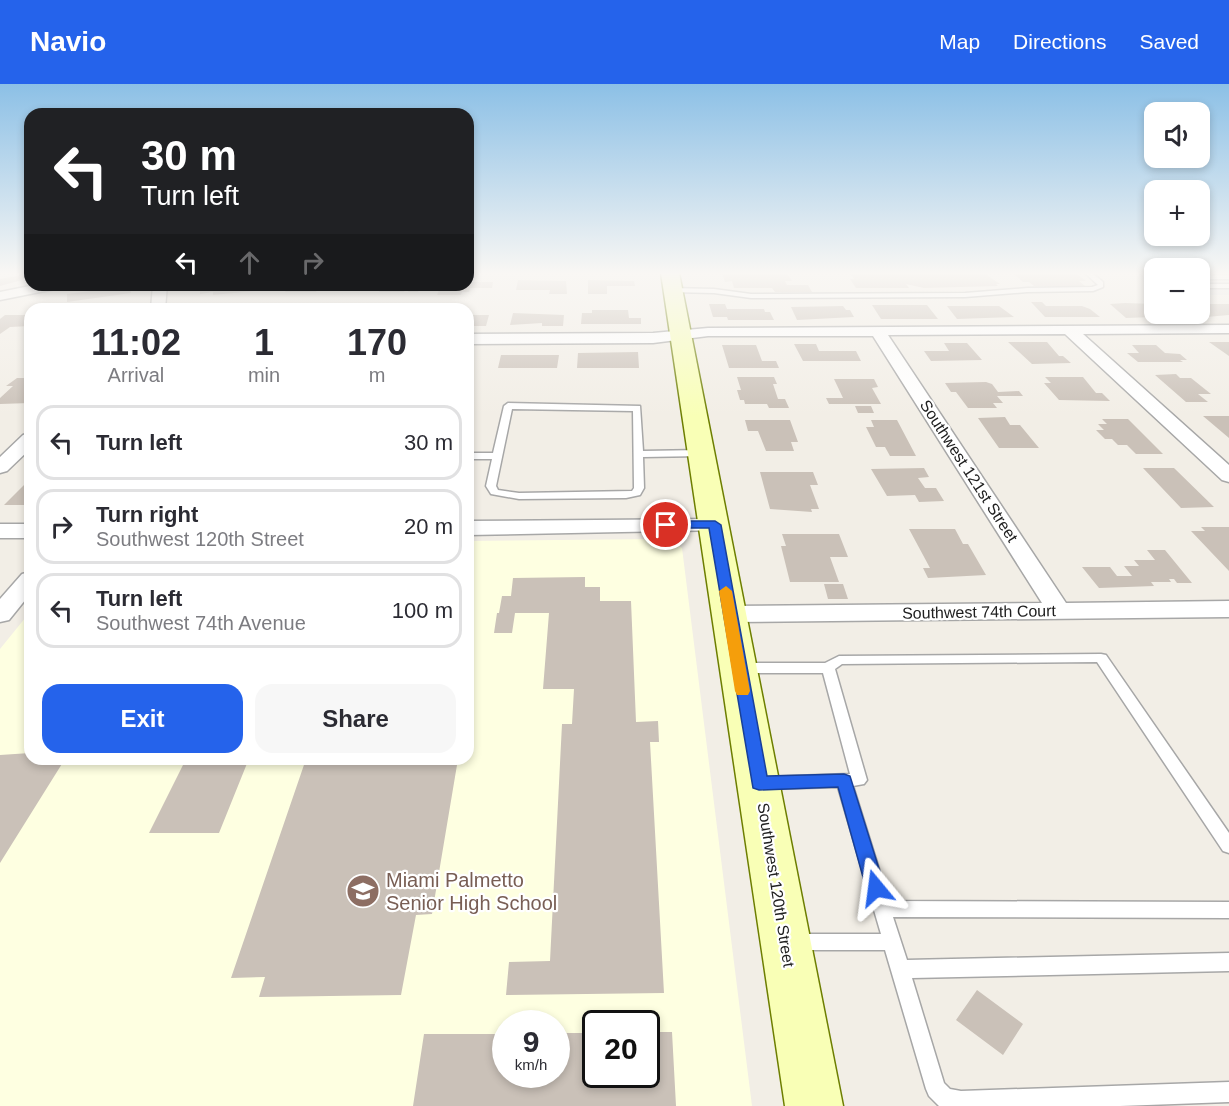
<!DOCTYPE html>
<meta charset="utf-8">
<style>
:root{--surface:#fff;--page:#f7f7f7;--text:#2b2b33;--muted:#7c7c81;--line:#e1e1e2;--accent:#2563eb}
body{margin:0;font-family:Arial,sans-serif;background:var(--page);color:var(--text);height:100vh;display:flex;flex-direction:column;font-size:22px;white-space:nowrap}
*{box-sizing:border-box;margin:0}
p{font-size:20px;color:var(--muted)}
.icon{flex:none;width:33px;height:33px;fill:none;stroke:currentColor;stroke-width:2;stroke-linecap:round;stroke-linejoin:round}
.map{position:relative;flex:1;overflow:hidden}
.side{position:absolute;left:24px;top:219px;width:450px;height:462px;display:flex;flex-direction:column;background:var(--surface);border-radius:18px;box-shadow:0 3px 9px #0003}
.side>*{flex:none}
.guide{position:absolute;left:24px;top:24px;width:450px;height:183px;border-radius:18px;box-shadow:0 3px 9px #0003;background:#202124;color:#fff;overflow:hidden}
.buttons{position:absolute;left:1144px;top:18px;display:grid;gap:12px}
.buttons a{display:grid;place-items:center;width:66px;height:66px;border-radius:12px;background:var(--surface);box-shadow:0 3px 9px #0003;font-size:30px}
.speed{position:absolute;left:492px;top:926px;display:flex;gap:12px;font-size:30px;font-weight:700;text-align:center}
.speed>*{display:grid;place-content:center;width:78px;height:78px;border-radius:50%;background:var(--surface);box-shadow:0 3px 9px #0003;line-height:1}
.speed small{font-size:15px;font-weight:400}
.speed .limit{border:3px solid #111;border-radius:9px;background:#fff;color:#111}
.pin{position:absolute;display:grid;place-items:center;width:51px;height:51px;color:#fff;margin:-26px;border:3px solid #fff;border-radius:50%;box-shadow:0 2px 6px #0007}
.me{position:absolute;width:66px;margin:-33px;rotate:344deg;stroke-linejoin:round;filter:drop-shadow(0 0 4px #0008)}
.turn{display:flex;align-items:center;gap:21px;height:126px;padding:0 18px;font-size:27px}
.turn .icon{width:78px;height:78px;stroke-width:2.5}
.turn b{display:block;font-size:42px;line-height:51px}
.lanes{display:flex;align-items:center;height:57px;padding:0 18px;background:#0003;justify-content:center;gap:30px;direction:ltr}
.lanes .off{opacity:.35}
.eta{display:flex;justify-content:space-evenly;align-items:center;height:102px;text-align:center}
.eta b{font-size:36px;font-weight:800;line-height:42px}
.action{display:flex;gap:12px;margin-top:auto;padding:12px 18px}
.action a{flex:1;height:69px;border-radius:18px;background:var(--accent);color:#fff;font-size:24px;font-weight:800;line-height:69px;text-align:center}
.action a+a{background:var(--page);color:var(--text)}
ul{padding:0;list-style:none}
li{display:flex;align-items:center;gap:18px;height:75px;margin:0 12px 9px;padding:0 6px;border:3px solid var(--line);border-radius:18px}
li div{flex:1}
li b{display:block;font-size:22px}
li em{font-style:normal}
header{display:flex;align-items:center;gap:36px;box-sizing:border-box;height:84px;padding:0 30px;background:var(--accent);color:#fff}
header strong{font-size:28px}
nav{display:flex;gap:33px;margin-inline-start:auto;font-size:21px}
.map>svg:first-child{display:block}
</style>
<header>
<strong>Navio</strong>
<nav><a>Map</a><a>Directions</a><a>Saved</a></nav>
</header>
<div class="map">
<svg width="1229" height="1022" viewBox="0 0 1229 1022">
<rect width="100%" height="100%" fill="#f2eee6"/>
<path fill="#feffe1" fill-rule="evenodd" d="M661,455l13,3 8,6 70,558h-752v-457l30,-37v147h438v-218zM506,939h50v51h-50zM596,939h50v51h-50z"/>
<path fill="#e4e4e4" d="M1200,189h29v22h-29z"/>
<path fill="#cac1b8" d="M722,189h65l5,8h-7l2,4h21l4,7h-37l-3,-4h-38l-2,-7 -7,1z
M850,189h134l16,11h-4l2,2 -74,2 -18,-4 3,4h-53l-6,-9h4z
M1013,189h63l10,8h-7l6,5h-51l-5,-4h-6z
M27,190l2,4 -29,8v-7z
M518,196l48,1 1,13h-18l1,-4h-34z
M588,196l46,1 1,5h-28v8h-19z
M474,198h19l-1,6h-22l-1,4h-7l-1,3h-24l4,-10h27v-2z
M215,201h39v6l-41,4v-3l-13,2v-6z
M291,201h52l-2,2h-21l-4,5h-31z
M370,201h52l-4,7h-10l1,-3h-3l-2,3h-25l1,-2h-13z
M130,202l1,7 -64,9v-8z
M1031,218h11l4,4h36l8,3 10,8h-55z
M1125,219l30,1v10h23l4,2 -56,2 -16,-14z
M709,220h16l2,5h37l1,3h5l4,8h-46l-1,-3h-14z
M1200,220h29v11l-23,2 -6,-4z
M872,221h55l11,14h-57z
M211,222h43l-3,3h-43z
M843,222l3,4h4l4,7 -57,3 -6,-13z
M947,222h52l15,11 -57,2z
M592,226h36l1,8h12v6h-60l1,-11h10z
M513,229l51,2 -1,11h-21v-3l-32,2z
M5,231h25v11l-20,1 -10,7v-15z
M468,231h21l-3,11h-18z
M1008,258h39l12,14h4l8,7 -39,1z
M1209,258h20v14z
M944,259h23l15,17 -51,1 -7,-10h25z
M794,260h22l3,7h37l5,10h-58z
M722,261h34l6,16h14l3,7h-50z
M1132,261h24l9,8 15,1 7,6h-7l3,2h-45l-11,-9h12z
M638,268l1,16h-62l1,-15z
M501,271h58l-2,13h-59z
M1176,290l4,4h11l20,16h-13l10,8h-22l-31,-27z
M737,293h37l3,7h-4l5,15h7l4,9h-20l-2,-4h-22l-1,-4h-4l-3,-10h4z
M1045,293h38l13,16h6l8,8 -51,-1 -15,-17h7z
M17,294h13v25l-30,1v-6l13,-12h-7z
M834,295h40l4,8 -6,1 9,16h-52l-3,-6h17z
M986,298l6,2 6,8 21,-1 4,5h-26l6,7h-10l4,5h-29l-12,-16h-5l-6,-9z
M855,322h16l3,7h-16z
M1203,332h26v22z
M1005,333l5,8h10l19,23h-40l-21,-30z
M1102,335h26l35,35h-27l-9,-9h-9l-6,-6h-7l-9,-9h8l-6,-6h9z
M745,336h45l8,22h-7l3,9h-28l-8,-20h-10z
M871,336h26l19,36h-26l-5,-9h-9l-10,-20h8z
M924,384l5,9 -11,1 7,10h11l8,13 -25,1 -4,-7 -28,1 -16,-27z
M1143,384h31l40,39 -33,1z
M760,388h53l5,13h-8l9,24h-8l1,3 -42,-3z
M30,395v26h-26z
M1201,443h28v44l-38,-40h14z
M909,445h46l8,15h5l18,31 -58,3 -5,-10h7z
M782,450h57l9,23h-18l9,25h-49l-9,-36h5z
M1147,466h18l27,33h-15l-3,-4h-5l2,3h-20l3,4 -55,2 -17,-21h28l7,9h15l-8,-10h15l-5,-6h21z
M585,493v10h15v14h31l5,121 22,-1 1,21h-9l14,251 -158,2 3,-33 41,-1 12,-237h10l2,-35h-31l6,-76h-34l-3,20h-18l3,-20h2l3,-17h9l2,-18z
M824,500h19l5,15h-20z
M30,669v6h35l-65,104v-108z
M186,675h57l-1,3 6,-1 -29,72h-70z
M306,675h152l-26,155 -16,1 -15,80 -142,2 6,-20 -34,1z
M977,906l46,34 -20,31 -47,-35z
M646,948h26l4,74h-263l11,-72h82v40h50v-41h40v41h50z"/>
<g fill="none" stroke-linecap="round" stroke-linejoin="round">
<g stroke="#a7a7a7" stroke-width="3">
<path id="lane" d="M1085,189h7l11,9v5l-10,4 -66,1 -62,5 -214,1 -37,-5 -42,-1 -3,-2 3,-2 42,1 37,5 214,-1 62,-5 65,-1 6,-2z
M1200,191h29v4h-29z
M1200,200h29v4h-29z
M508,319l132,3 3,45 59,-1 5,3 -5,3 -59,1 1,31 -4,7 -14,3 -107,1 -28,-5 -5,-8 6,-27h-24v-6h25l11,-47zM512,325l121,2 1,77 -2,3 -113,2 -21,-3 -2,-4z
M1101,570l5,1 123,178v20l-6,-2 -126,-189 -255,2 -7,5 32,111 -3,4 -11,2 36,115 340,1v16l-336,-1 14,43 322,-7v18l-317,7 32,105 6,6 11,2 268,-9v20l-109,4h-181l-10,-10 -3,-7 -41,-139h-90l-6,-2 -3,-6 3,-6 6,-2h86l-43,-147 -74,2 -5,-2 -3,-4 3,-4 5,-2 86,-3 -27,-101h-80l-5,-2 -2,-3 2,-3 5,-2h82l14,-7z"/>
</g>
<g stroke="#a7a7a7" stroke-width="3">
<path id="street" d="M35,201h27l-7,4 -55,11v-8z
M153,201h14l-2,24h-14z
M1229,241v8l-146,1 146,131v17l-7,-2 -157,-146 -177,1 178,268 163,-2v16l-500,5 -9,-2 -3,-6 3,-6 9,-2 313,-3 -169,-267h-165l-55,7 -185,1v-10l185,-1 55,-5z
M30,349v16l-23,22 -7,2v-16l23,-22z
M715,435l8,1 3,5 -3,5 -255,5v-14z
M0,440h30v14h-30z
M30,488v22l-21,26 -9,2v-23l22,-25z"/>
</g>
<g stroke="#6d7e00" stroke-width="3">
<path id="secondary" d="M661,189h18l164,833h-58z"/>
</g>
<use href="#lane" fill="#fff" fill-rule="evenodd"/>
<use href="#street" fill="#fff" fill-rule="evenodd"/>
<use href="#secondary" fill="#f9ffb6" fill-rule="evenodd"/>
</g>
<linearGradient id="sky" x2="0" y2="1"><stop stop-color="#8cc0e6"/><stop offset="0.57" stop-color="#f9f7f4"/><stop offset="1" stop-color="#f9f7f4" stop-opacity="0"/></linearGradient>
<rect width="1229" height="332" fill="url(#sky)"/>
<path fill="#2563eb" stroke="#184099" stroke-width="1.5" d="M666,437h49l6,4 46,251 77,-2 6,2 35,112 -2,6 -7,2 -7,-2 -3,-6 -28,-101 -79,3 -6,-2 -44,-260h-47v-6z"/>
<path fill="#f59e0b" d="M726,502l6,5 18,100 -2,4h-11l-2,-4 -16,-100z"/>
<defs>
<g id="school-disc" transform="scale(1.725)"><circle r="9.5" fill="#8d6e63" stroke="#fff"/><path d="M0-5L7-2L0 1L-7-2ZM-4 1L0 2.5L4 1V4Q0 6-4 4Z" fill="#fff"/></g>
</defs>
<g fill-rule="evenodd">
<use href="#school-disc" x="363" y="807"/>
</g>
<g text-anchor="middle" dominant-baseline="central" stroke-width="4.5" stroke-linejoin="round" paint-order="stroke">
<g font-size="16" fill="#202020" stroke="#fff">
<text transform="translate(969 387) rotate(57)">Southwest 121st Street</text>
<text transform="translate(979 528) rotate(-1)">Southwest 74th Court</text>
<text transform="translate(776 801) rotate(81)">Southwest 120th Street</text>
</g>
<g font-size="20" fill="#785e54" stroke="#fff" text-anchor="start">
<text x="386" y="796">Miami Palmetto<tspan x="386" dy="23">Senior High School</tspan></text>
</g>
</g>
</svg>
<div class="buttons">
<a><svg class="icon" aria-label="sound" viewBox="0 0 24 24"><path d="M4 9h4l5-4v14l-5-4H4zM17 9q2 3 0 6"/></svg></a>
<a>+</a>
<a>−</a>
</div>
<div class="speed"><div>9<small>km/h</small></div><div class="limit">20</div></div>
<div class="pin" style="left:666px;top:441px;background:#d93025"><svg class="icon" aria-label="arrive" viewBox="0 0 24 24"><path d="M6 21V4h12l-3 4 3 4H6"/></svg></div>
<svg class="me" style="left:876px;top:804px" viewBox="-20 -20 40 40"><path d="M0-17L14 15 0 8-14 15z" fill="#2563eb" stroke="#fff" stroke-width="4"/></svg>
<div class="guide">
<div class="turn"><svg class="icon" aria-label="left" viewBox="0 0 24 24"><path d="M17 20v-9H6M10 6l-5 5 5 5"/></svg><div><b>30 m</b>Turn left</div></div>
<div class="lanes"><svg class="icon" aria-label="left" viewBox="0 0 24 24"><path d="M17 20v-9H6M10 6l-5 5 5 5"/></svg><svg class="icon off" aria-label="ahead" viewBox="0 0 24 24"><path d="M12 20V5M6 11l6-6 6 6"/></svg><svg class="icon off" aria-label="right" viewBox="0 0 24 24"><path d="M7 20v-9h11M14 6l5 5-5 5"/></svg></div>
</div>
<section class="side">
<div class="eta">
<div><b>11:02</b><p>Arrival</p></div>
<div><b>1</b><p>min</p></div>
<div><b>170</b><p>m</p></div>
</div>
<ul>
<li><svg class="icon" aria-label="left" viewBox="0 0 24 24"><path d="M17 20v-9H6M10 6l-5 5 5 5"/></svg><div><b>Turn left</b></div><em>30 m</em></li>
<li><svg class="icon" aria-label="right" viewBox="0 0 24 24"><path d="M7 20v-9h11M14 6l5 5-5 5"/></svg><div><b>Turn right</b><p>Southwest 120th Street</p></div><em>20 m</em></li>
<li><svg class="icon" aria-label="left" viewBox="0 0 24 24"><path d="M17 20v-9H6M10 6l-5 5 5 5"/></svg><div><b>Turn left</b><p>Southwest 74th Avenue</p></div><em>100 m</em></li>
</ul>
<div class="action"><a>Exit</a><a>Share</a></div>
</section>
</div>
